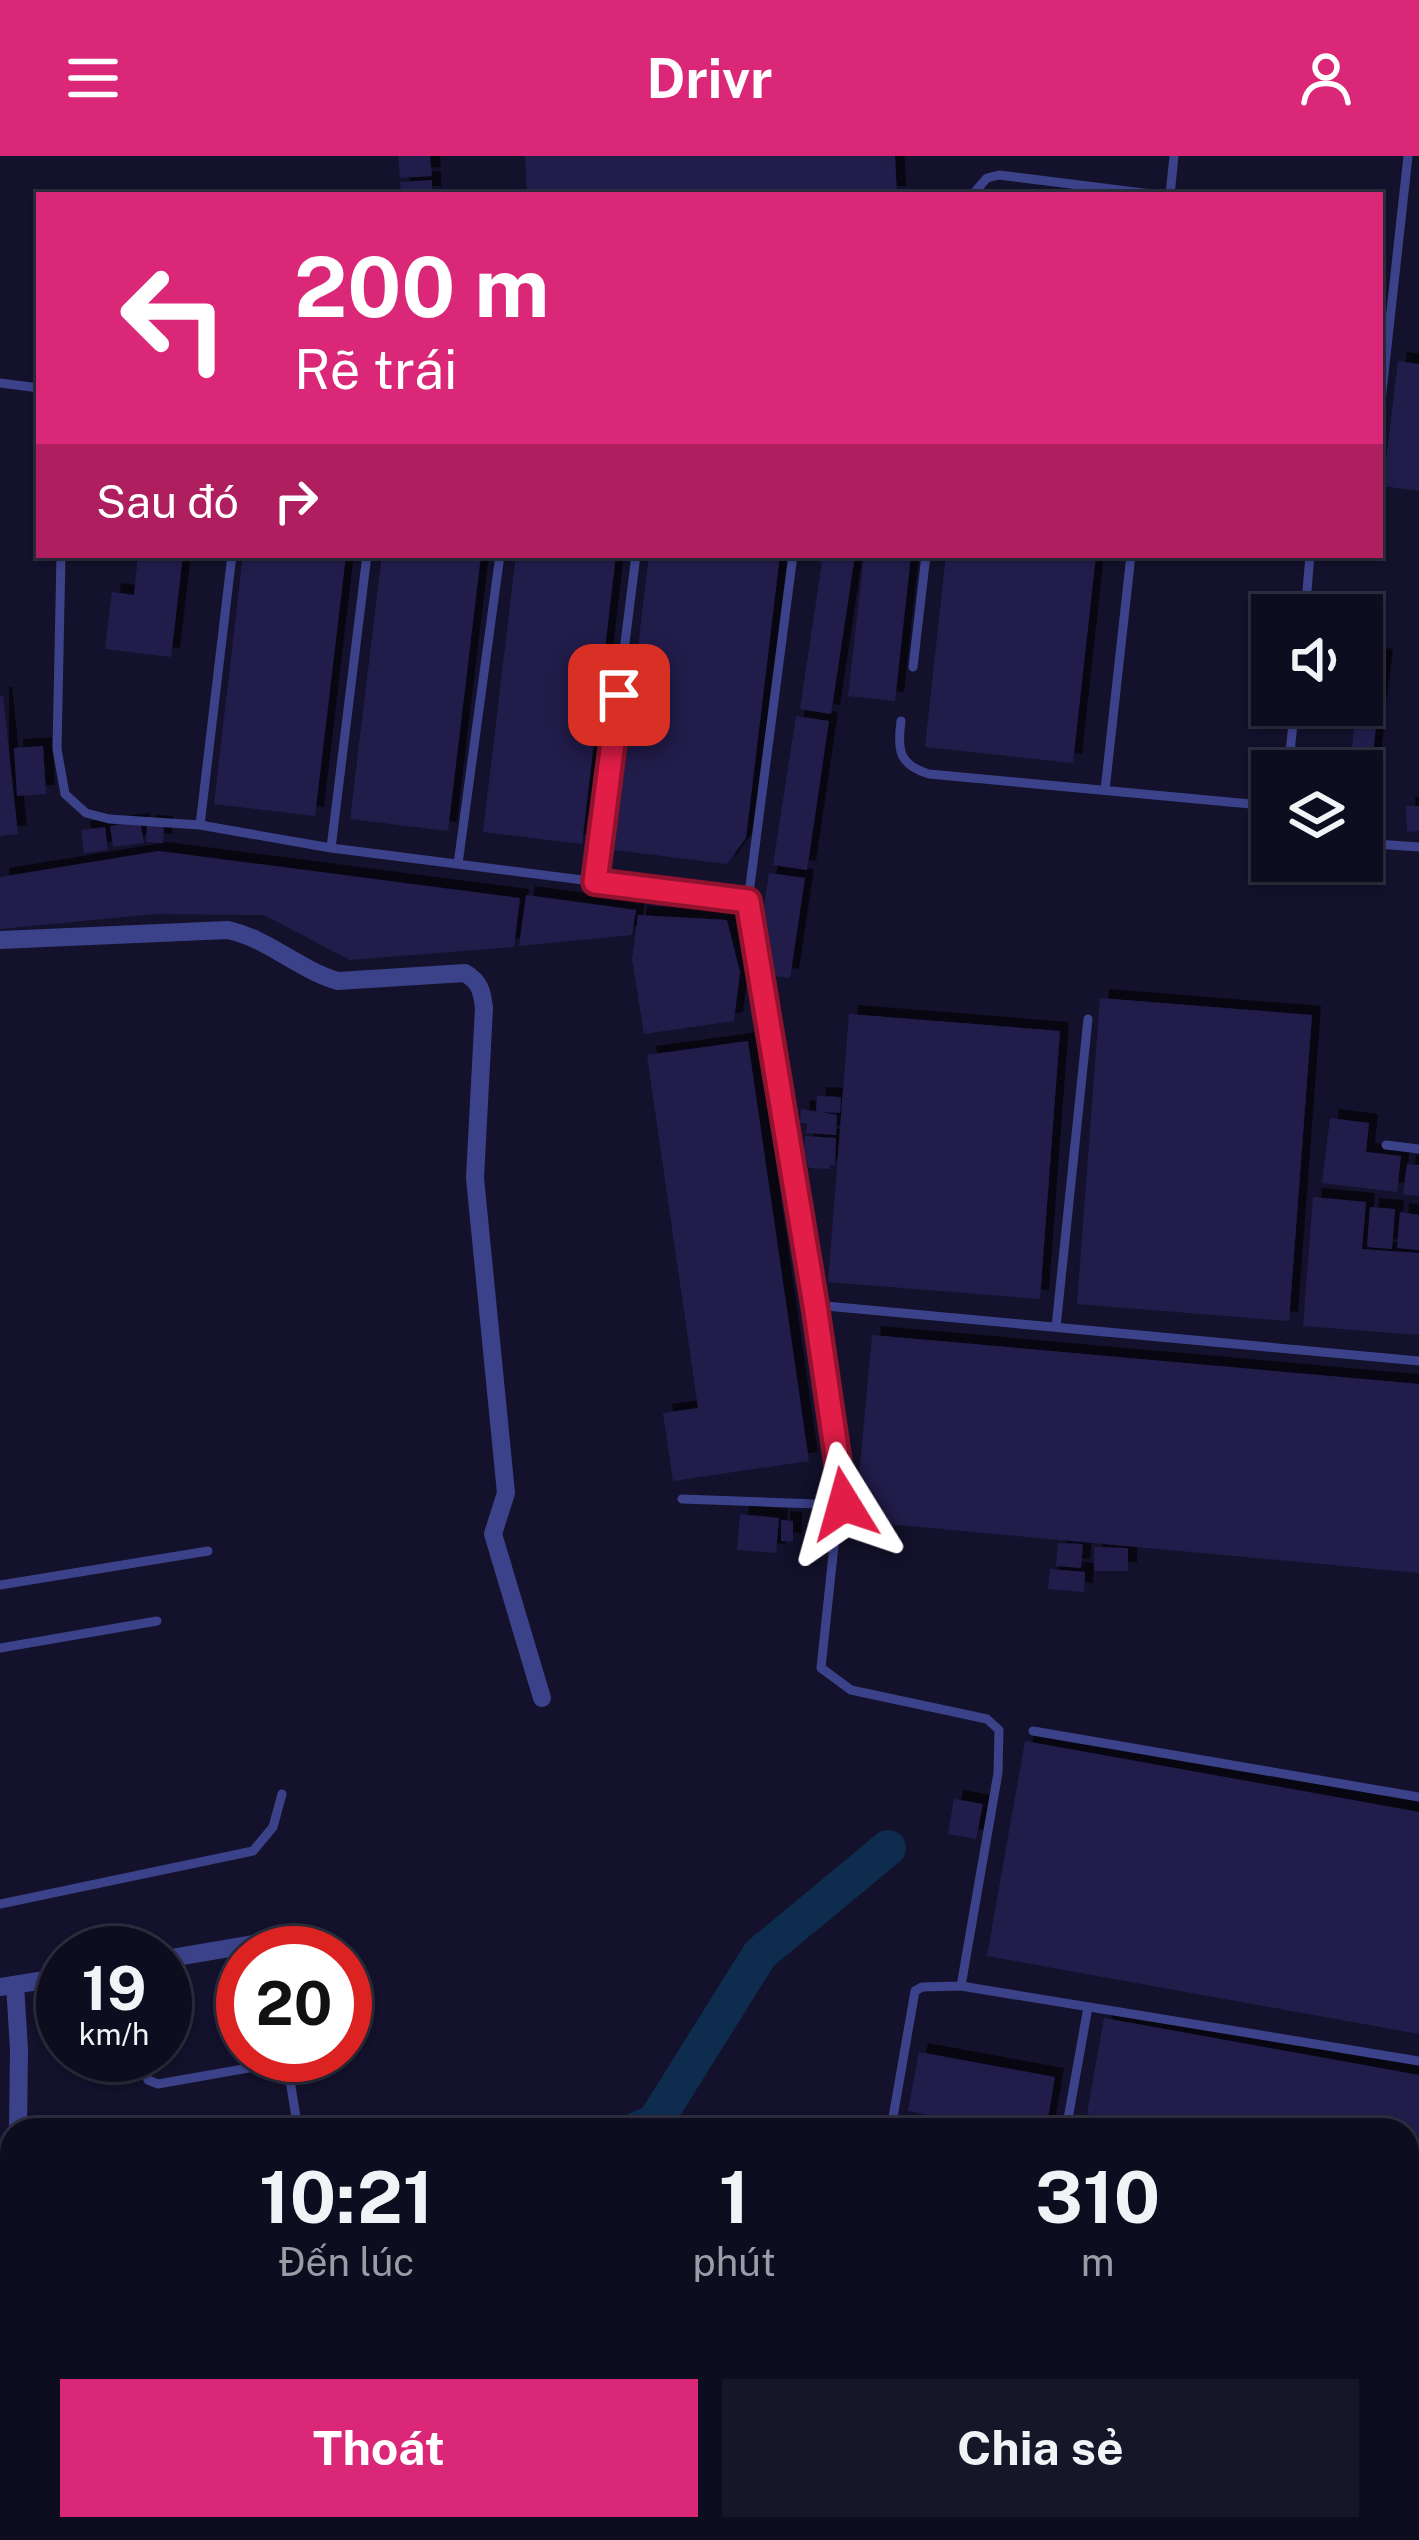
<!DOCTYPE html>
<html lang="vi">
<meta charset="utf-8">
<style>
:root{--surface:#0e0d20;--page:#171629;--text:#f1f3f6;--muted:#9b9ca5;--line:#2e2d3e;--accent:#db2777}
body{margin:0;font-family:"Public Sans",sans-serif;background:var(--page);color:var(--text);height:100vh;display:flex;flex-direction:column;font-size:45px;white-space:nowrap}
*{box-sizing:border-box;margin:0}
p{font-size:39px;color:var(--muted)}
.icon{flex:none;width:66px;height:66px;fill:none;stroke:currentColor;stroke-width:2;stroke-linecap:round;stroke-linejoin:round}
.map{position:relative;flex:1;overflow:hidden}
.side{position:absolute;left:0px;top:1962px;width:1419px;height:423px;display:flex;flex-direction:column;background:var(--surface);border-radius:36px 36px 0 0;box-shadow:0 3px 9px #0004,0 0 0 3px var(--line)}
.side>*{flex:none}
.banner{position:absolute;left:36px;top:36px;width:1347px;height:366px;border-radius:0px;box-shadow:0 3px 9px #0004,0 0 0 3px var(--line);background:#db2777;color:#fff;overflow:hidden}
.fabs{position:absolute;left:1251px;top:438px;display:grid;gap:24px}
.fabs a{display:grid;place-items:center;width:132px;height:132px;border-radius:0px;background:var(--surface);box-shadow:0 3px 9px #0004,0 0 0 3px var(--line);font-size:60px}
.speed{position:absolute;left:36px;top:1770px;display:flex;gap:24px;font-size:60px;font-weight:700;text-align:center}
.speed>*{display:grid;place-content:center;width:156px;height:156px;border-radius:50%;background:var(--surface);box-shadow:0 3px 9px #0004,0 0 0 3px var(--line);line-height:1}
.speed small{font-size:30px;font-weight:400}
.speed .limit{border:18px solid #d22;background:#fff;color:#111}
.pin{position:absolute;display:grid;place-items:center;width:102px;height:102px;color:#fff;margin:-51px;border-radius:24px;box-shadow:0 6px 18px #0006}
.me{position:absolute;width:132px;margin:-66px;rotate:352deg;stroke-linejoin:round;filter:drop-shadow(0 0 9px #0008)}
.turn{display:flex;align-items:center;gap:42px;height:252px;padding:0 60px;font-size:54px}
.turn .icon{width:156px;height:156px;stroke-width:2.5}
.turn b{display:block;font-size:84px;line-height:102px}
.then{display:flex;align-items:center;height:114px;padding:0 60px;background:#0003;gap:24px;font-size:45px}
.eta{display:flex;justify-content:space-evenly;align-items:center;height:204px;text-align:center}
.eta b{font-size:72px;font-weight:700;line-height:84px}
.cta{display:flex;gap:24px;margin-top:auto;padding:24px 60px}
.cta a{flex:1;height:138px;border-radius:0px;background:var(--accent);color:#fff;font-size:48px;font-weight:700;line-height:138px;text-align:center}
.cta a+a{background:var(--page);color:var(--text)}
header{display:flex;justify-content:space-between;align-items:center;height:156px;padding:0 60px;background:var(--accent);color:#fff;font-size:54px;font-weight:700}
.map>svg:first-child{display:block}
</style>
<header><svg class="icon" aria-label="menu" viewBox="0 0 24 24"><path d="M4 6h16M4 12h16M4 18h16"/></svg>Drivr<svg class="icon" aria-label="person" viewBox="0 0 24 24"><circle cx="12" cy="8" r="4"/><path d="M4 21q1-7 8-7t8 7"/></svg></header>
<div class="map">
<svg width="1419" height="2384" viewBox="0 0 1419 2384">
<defs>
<filter id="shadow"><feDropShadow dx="9" dy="-9" stdDeviation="0" flood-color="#0009"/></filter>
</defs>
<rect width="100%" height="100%" fill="#13112b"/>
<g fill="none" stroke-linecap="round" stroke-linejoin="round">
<path stroke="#0d2c4e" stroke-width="36" d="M637,1974l18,-8 105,-168 128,-106
M1407,2371l12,4"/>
</g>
<path fill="#211d4c" filter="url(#shadow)" d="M398,0h32l2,20 -32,2z
M525,0h370l2,39h-370z
M432,24v15h-31l-1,-13z
M1398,205l21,3v127l-36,-5z
M138,399h45l-12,102 -66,-8 7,-57 22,3z
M243,399h103l-31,261 -101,-12z
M382,399h99l-33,276 -98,-12z
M516,399h100l-34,289 -99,-12z
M649,399h131l-34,283 -19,26 -113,-14z
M812,399h43l-24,159 -31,-5 22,-147 -10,-2z
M864,399h47l-16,146 -47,-5z
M946,399h150l-23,208 -148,-16z
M1362,499l22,3 -7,56 -23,-3 1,-6h7z
M0,540h3l15,138 -18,2z
M796,560l33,5 -22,149 -34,-5z
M1355,560l22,2 -6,53 -21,-2z
M43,590l3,48 -29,2 -3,-48z
M1406,650h13v25l-12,1z
M140,666l4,21 -31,4 -3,-21z
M147,668l17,1 -1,18 -17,-1z
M105,671l3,23 -24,3 -3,-23z
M159,695l361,47 -6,49 -164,13 -86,-45 -109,-1 -155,15v-52z
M769,717l36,5 -15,100 -15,-2 -11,-70z
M526,739l110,15 -4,25 -113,11z
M638,759l89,5 13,52 -6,49 -90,13 -12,-75z
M1100,842l212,17 -23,306 -212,-17z
M849,858l211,17 -20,268 -212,-17z
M748,885l61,420 -136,20 -10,-68 35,-5 -51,-353z
M817,940l24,1 -1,16 -24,-1z
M801,953l36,6 -1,20 -30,-2 1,-10h-7z
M1330,962l39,5 -3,29 35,4 -4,36 -75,-9z
M805,980l31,2 -1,27h-5v4l-21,-1 -5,-15z
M1407,1008l12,1v31l-16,-2z
M1313,1041l53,5 -4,47 57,4v82l-116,-9z
M1370,1051l25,2 -3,40 -25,-2z
M1400,1056l19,3v35l-22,-2z
M872,1179l547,49v189l-564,-52z
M740,1358l39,4 -3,35 -39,-3z
M781,1364l12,1v21l-12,-1z
M1058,1387l25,1 -2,24 -25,-2z
M1094,1391l34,1v23h-34z
M1050,1413l35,3 -1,20 -36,-3z
M1025,1585l394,71v222l-432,-78z
M954,1643l29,5 -7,35 -28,-5z
M1104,1862l315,57v98l-12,-2v-41h-229l-91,-16z
M919,1896l136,25 -9,53h-34l-104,-19z"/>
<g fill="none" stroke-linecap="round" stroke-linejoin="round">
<path stroke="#3c428a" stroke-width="9" d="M972,39l15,-17 12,-3 160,20
M1170,39l4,-39
M0,227l39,5
M1380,254l28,-254
M61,399l-4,194 8,45 21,19 23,6 91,6 131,23 417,53
M1305,459l5,-60
M913,511l13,-112
M901,565c-4,29 -2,44 28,53l343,32
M1288,615l7,-66
M1105,634l26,-235
M200,669l32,-270
M1362,687l57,4
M331,692l36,-293
M458,708l42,-309
M595,726l41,-327
M1386,989l33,4
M815,1149l604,56
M1056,1171l32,-308
M682,1343l162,6 -96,-604 45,-346
M835,1380l-14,132 30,22 136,29 12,11 -1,43 -37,213 -39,1 -7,4 -23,132 2,7
M0,1429l208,-34
M0,1492l157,-27
M1033,1575l386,66
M0,1748l253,-53 20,-24 9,-33
M961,1830l458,75
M138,1899l10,25 10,4 165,-29
M287,1905l11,69
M1066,1974l22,-123
M1407,2108l12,4"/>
<path stroke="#3c428a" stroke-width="18" d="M0,784l228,-10c41,9 71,40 110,51l127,-8c15,9 17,18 19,35l-9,170 31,315 -13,41 49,164
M165,1803l142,-24
M15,1829l4,64 -1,81
M0,1831l63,-10
M0,2050l12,-1
M785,2384l18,-11"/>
</g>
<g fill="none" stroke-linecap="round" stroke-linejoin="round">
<g stroke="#92132f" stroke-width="30">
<path id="route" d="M619,539l-24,187 153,19 67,404 29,199"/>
</g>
<use href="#route" stroke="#e11d48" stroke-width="21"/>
</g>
</svg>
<div class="fabs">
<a><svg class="icon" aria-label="sound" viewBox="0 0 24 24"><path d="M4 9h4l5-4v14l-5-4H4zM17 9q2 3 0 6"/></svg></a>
<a><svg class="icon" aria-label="layers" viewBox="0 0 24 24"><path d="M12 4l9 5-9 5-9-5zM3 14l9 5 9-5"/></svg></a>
</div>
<div class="speed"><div>19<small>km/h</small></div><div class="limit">20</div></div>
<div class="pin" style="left:619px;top:539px;background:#d93025"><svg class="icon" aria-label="arrive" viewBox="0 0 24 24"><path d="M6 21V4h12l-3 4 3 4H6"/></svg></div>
<svg class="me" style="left:844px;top:1348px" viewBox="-20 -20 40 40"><path d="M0-17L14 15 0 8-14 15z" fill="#e11d48" stroke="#fff" stroke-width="4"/></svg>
<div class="banner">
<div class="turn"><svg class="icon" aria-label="left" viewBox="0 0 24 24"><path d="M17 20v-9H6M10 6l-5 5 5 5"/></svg><div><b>200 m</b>Rẽ trái</div></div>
<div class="then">Sau đó<svg class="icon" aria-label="right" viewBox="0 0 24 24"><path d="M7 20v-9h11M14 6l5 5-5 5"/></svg></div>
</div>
<section class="side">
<div class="eta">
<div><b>10:21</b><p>Đến lúc</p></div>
<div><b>1</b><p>phút</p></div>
<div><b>310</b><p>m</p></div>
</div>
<div class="cta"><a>Thoát</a><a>Chia sẻ</a></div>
</section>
</div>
